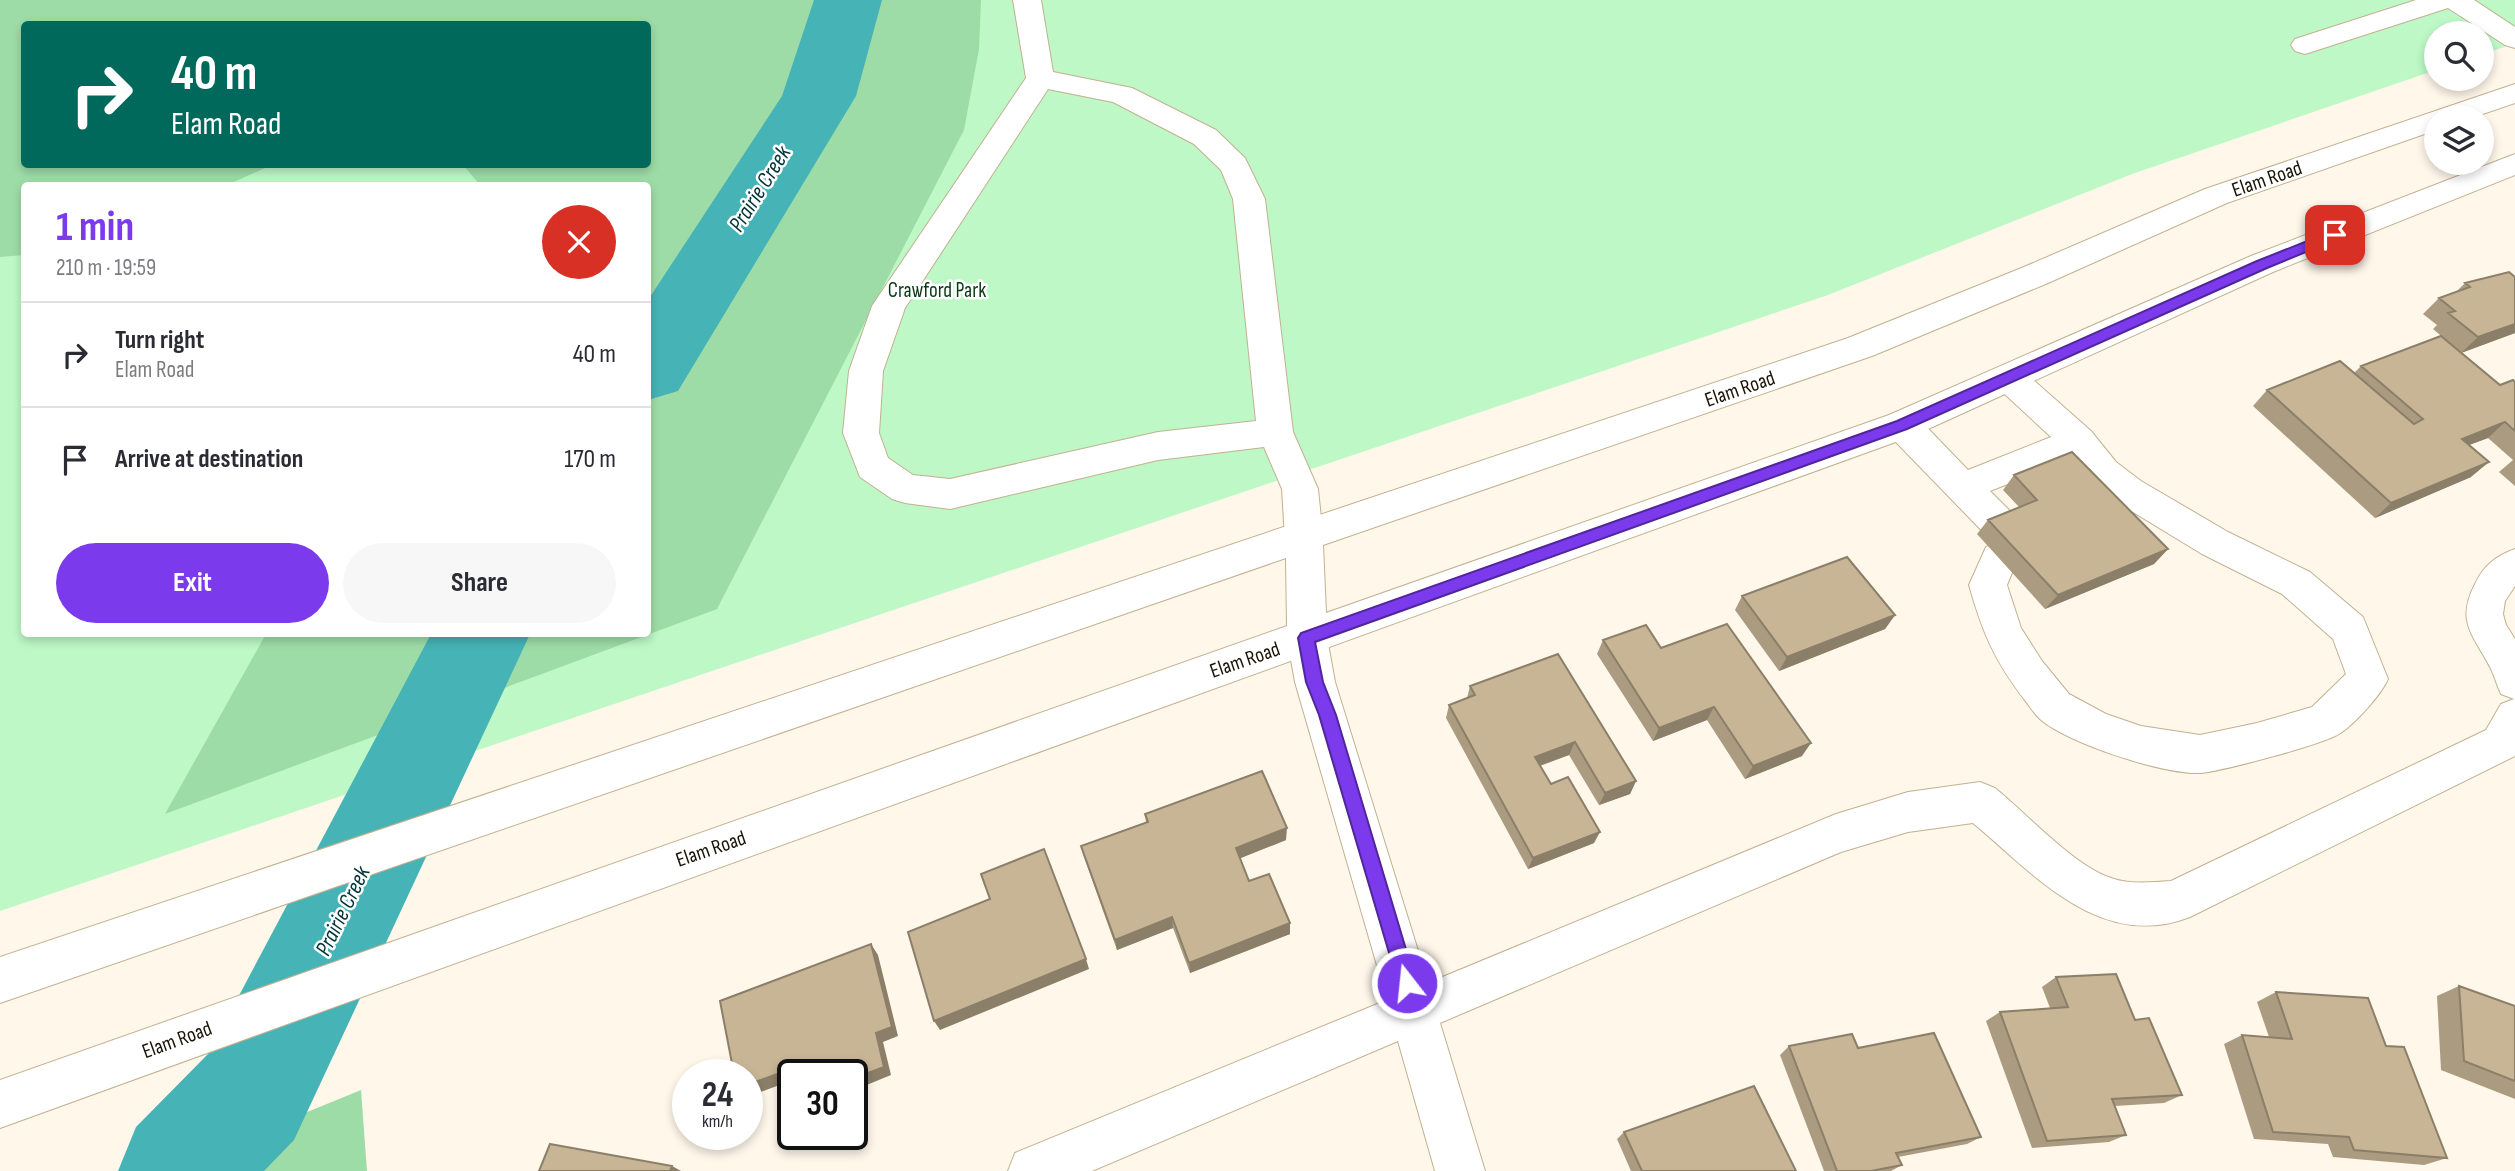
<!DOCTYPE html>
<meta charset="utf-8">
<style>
:root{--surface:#fff;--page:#f7f7f7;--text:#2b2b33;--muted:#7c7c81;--line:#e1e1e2;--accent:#7c3aed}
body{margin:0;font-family:"Sofia Sans Condensed",sans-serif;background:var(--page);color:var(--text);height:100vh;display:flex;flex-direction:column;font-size:26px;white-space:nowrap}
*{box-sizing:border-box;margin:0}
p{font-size:23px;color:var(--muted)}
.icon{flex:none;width:38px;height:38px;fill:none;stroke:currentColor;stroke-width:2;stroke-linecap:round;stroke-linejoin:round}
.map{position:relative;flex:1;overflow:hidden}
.drawer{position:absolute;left:21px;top:182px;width:630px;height:455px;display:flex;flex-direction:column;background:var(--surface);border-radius:7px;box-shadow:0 4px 10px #0003}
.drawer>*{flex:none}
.hud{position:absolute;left:21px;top:21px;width:630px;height:147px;border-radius:7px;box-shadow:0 4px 10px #0003;background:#00695c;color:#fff;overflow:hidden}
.tools{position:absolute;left:2424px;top:21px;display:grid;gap:14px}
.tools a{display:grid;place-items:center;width:70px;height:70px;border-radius:50%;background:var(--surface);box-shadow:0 4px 10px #0003;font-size:35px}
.speed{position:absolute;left:672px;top:1059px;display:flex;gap:14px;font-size:35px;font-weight:700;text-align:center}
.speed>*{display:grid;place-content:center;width:91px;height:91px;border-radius:50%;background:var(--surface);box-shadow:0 4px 10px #0003;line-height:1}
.speed small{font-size:18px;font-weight:400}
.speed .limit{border:4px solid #111;border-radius:10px;background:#fff;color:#111}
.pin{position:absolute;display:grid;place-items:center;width:60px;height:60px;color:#fff;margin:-30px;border-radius:14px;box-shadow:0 4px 10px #0006}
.me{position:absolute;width:77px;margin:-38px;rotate:344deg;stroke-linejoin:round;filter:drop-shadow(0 0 5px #0008)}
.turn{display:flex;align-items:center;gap:24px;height:147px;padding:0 35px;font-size:32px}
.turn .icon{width:91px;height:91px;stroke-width:2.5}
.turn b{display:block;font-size:49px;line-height:60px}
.round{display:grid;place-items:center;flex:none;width:74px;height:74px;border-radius:37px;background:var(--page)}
.overview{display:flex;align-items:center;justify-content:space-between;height:119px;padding:0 35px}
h1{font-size:42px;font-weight:700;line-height:52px;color:var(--accent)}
.primary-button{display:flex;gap:14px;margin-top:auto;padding:14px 35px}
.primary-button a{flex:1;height:80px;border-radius:42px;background:var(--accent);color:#fff;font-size:28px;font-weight:700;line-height:80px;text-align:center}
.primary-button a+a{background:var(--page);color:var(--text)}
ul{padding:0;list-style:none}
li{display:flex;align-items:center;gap:21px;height:105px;padding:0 35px;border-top:2px solid var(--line)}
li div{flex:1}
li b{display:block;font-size:26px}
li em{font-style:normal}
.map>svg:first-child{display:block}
</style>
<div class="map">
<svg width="2515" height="1171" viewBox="0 0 2515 1171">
<rect width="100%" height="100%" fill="#fff7ea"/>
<path fill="#bdf8c6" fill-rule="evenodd" d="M0,0h2515v43l-33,12v-22h-46v37l-304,104 -304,121 -1828,616zM24,24h624v140h-624zM24,186h624v448h-624z"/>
<path fill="#9ddca7" d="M0,0h981l-2,49 -15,81 -247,479 -552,205 101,-180h382v-448l-168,-1 -17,-20 185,-1v-140h-624v140l248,1 -45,20 -203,1v69l-24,2z
M361,1090l6,81h-204z"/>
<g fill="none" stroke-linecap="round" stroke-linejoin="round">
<path fill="#46b3b7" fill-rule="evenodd" d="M814,0h68l-26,96 -178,295 -30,9v-100l134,-204z
M431,634h99l-236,506 -30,31h-146l18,-44 72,-73z"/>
<g stroke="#c2b090" stroke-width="2">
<path id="minor" d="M1013,0h28l12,72 79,16 84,42 29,28 20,41 28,233 25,57 5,49 -6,11 -13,4 -13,-4 -6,-11 -3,-49 -18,-42 -106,13 -208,49 -45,-6 -13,-4 -32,-22 -17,-44 6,-62 23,-65 154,-228zM1048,89l65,13 81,42 27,26 12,29 23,222 -98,11 -208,47 -37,-4 -25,-17 -9,-25 4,-62 22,-63z
M2416,0h58l41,27v21l-10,-3 -57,-37 -143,46 -10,-3 -4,-6 4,-6z
M2009,365l12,4 70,62 25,31 25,19 87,51 82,40 53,45 25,62c-7,16 -34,46 -49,55 -18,11 -117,37 -138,39 -37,2 -133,-30 -160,-53 -7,-6 -12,-15 -17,-21 -30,-39 -42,-68 -55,-114l17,-38 13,-5 13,5 6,11 -11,27 14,43 21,33 27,33 37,20 35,12 59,9 57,-12 55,-16 34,-33 -13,-35 -51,-45 -80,-40 -87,-53 -25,-19 -19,-23 -81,32 23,23 6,11 -6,11 -13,4 -13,-4 -98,-101 -5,-10 5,-10 13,-4 13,4 53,55 83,-33 -54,-50 -5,-9 5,-9z
M2515,549v37l-10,15 -2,13 3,11 9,14v117l-325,161c-90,35 -156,-43 -217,-94l-65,9 -67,20 -401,171 45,148h-50l-37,-130 -306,130h-84l7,-18 372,-153 -92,-318 -8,-44 6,-12 14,-5 14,5 6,12 8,44 93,301 408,-169 72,-22 72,-10 15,6c32,26 79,78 116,90 19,7 41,4 60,3l315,-151 15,-26 13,-5 -13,-5c-4,-8 -6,-17 -10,-25 -17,-34 -36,-46 -16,-85 9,-19 21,-28 40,-35z"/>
</g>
<g stroke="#c2b090" stroke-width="2">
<path id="major" d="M2515,84v19l-41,14h-38v13l-209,73 -179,80 -176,73 -549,189 3,68 563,-198 362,-159 264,-102v21l-242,97 -358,163 -1915,693v-48l1287,-454 -1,-68 -1286,445v-46l1848,-619 176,-71 181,-78z"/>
</g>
<use href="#minor" fill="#fff" fill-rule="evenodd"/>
<use href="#major" fill="#fff" fill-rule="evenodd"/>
</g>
<path fill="#ab9c81" d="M2509,272l6,61 -54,20 -28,-24 4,-4 -14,-11 16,-16 17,-6 9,-9z
M2361,366l139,19 15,-3v104l-16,-14 14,-12 -25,-22 -19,7 2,32 -96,41 -122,-112 14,-16 87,-17z
M2014,475l154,74 -14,15 -109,45 -68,-75 11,-14 31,-13 -16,-17z
M1742,596l153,19 -10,14 -106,42 -44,-61z
M1603,640l58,8 141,108 -57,23 -38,-59 -54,21 -56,-87z
M1558,654l78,127 -6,13 -31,11 -30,-50 -29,11 11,18 43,59 -66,26 -82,-151 3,-13 18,-7 3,-12z
M1145,814l141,26 -46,18 9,23 41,42v11l-100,39 -17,-45 -56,22 -33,-93 -3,-11 65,-24z
M2056,977l79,43 47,75 -18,8 -49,3 11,29 -17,7 -77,6 -46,-127 14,-9 50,-4 -8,-21z
M2459,986l56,20v93l-74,-29 -4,-74z
M2276,992l110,54 61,112 -23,7 -91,-8 -5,-13 -74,-5 -30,-95 18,-9 27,2 -12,-35z
M1789,1046l69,2 123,89 -14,7 -69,13 4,8 -11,6h-67l-44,-116z
M1624,1132l172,39h-165l-14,-32z"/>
<path fill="#8b7f69" d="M2515,324v9l-54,20 17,-16z
M2505,422l-17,16 -43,16 17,-15z
M2489,462l-18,15 -96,41 16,-15z
M2168,549l-14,15 -109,45 13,-14z
M1895,615l-10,14 -106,42 8,-14z
M1714,707l-7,13 -54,21 6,-13z
M1575,742l-6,13 -39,14 5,-12z
M1811,743l-9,13 -57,23 8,-13z
M1636,781l-6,13 -31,11 6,-12z
M1287,828l-1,12 -50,20v-12z
M1600,832l-6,11 -66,26 5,-11z
M1172,917l1,11 -56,22 -2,-10z
M1290,923v11l-100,39 -1,-10z
M871,944l7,11 20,81 -15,6 8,33 -39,16v-12z
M1086,959l3,10 -149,61 -6,-9z
M813,1061l8,9 -13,4h-15v6l-46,17v-12z
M672,1166l9,5h-11z"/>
<path fill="#c7b596" stroke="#8b7f69" stroke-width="2" d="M2509,272l6,5v47l-37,13 -30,-24 7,-2 -16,-13 31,-11 -5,-4z
M2441,336l59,49 13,-5 2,2v49l-10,-9 -43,17 27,23 -98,41 -124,-113 73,-29 74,63 9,-5 -62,-53z
M2072,452l96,97 -110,46 -70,-75 49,-20 -23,-25z
M1847,557l48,58 -108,42 -45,-61z
M1727,624l84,119 -58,23 -39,-59 -55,21 -56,-88 43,-15 15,23z
M1558,654l78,127 -31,12 -30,-51 -40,15 16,27 17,-7 32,55 -67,26 -84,-153 26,-10 -5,-9z
M1262,771l25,57 -51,20 13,33 20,-7 21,49 -101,40 -17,-46 -57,23 -34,-94 67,-24 -3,-8z
M1044,849l42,110 -152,62 -26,-89 82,-33 -9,-25z
M871,944l21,83 -16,6 8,34 -32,12v-5h-36l-3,-13 -66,24v-11h-13l-14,-73z
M2116,974l19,46 14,-2 33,77 -70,4 14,36 -79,6 -47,-129 68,-5 -12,-30z
M2459,986l56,20v75l-51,-20z
M2276,992l92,6 18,48 18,1 43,111 -93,-8 -5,-13 -76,-5 -31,-97 50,4z
M1934,1033l47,104 -85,16 6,12 -31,6h-34l-48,-125 63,-12 6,14z
M1754,1086l42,85h-154l-18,-39z
M550,1144l122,22 -2,5h-131z"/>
<path fill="#7c3aed" stroke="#51269a" stroke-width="2" d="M2335,230l7,5 -2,3 -73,30 -360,161 -592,213 8,40 13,33 80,268 -3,7 -6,3 -7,-3 -81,-275 -13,-33 -8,-44 3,-5 596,-212 360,-160z"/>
<g text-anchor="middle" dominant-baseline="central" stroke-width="5" stroke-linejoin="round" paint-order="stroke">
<g font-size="21" fill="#1a1408" stroke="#fff">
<text transform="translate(2267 179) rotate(-19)">Elam Road</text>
<text transform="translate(1740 389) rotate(-19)">Elam Road</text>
<text transform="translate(1245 660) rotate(-19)">Elam Road</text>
<text transform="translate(711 849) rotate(-19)">Elam Road</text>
<text transform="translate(177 1040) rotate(-20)">Elam Road</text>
</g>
<g font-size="21" fill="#083816" stroke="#fff">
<text x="937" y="290">Crawford Park</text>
</g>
<g font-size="23" font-style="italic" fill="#003436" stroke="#fff">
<text transform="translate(760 189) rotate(-58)">Prairie Creek</text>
<text transform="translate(343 911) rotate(-64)">Prairie Creek</text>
</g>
</g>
</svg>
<div class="tools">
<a><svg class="icon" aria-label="search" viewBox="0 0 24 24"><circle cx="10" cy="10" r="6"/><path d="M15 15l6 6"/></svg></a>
<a><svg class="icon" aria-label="layers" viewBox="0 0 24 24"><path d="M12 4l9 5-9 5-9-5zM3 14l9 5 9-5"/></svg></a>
</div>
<div class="speed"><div>24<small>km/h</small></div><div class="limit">30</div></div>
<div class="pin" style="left:2335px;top:235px;background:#d93025"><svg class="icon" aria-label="arrive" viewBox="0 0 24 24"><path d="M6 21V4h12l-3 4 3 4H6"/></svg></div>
<svg class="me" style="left:1407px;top:983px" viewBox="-20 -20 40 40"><circle r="17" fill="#7c3aed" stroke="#fff" stroke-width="3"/><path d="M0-11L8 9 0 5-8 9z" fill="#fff"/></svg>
<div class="hud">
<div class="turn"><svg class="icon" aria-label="right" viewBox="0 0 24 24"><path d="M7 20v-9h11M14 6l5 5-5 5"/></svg><div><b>40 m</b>Elam Road</div></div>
</div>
<section class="drawer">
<div class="overview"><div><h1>1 min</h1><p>210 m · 19:59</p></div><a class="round" style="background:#d93025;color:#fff"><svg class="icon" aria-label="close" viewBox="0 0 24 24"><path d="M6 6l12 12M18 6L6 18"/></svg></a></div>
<ul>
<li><svg class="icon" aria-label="right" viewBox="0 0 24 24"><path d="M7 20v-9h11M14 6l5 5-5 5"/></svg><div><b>Turn right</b><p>Elam Road</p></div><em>40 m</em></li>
<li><svg class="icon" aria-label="arrive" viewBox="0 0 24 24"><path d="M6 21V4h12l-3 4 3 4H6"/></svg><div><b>Arrive at destination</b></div><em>170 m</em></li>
</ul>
<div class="primary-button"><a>Exit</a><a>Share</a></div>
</section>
</div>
